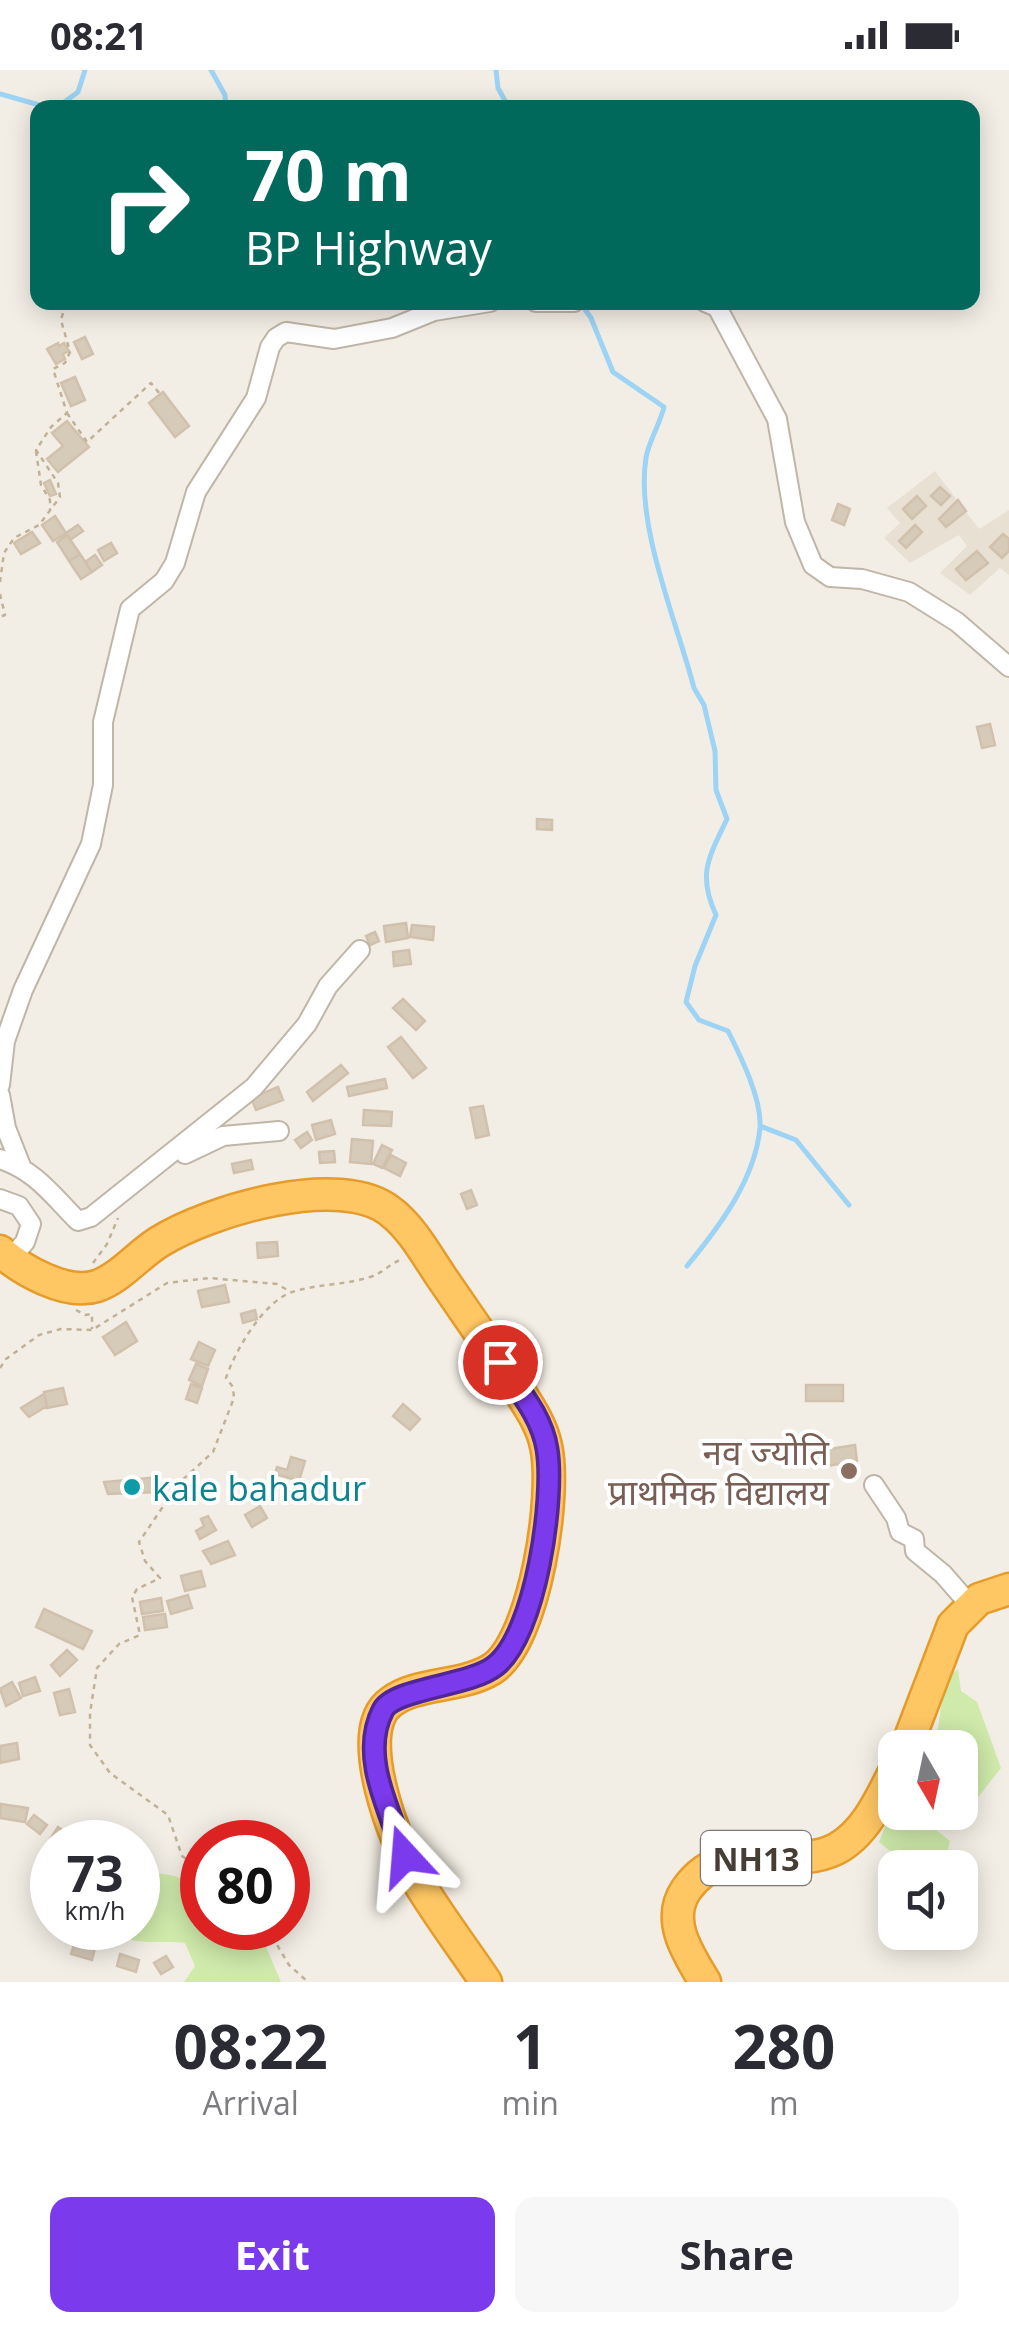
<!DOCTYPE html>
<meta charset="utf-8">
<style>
:root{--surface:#fff;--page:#f7f7f7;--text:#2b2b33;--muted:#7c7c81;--accent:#7c3aed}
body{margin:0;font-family:"Open Sans","Noto Sans Devanagari",sans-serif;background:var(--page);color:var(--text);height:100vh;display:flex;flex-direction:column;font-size:38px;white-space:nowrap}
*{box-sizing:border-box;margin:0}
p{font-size:32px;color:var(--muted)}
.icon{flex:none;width:55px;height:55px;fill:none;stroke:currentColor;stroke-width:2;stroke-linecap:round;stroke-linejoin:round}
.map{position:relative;height:1912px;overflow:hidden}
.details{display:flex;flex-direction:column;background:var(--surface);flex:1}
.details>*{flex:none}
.banner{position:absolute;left:30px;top:30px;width:950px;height:210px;border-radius:20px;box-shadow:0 5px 25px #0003;background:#00695c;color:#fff;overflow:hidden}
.needle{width:65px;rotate:171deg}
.controls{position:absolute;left:878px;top:1660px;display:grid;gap:20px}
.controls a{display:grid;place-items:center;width:100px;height:100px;border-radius:20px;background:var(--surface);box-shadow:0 5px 25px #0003;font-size:50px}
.speed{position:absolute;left:30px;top:1750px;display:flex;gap:20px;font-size:50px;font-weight:700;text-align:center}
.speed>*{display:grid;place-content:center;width:130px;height:130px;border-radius:50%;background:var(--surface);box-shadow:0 5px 25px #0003;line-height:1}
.speed small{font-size:25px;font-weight:400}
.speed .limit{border:15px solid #d22;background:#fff;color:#111}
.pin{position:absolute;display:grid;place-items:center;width:85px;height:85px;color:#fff;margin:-42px;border:5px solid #fff;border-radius:50%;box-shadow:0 2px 10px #0007}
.me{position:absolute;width:110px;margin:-55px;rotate:341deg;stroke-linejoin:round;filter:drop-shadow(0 0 8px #0008)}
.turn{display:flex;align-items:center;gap:35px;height:210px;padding:0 50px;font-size:45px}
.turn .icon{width:130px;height:130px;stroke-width:2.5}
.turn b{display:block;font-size:70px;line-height:85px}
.eta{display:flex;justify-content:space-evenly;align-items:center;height:170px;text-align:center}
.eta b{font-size:60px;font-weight:700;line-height:70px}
.action{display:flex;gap:20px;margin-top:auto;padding:20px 50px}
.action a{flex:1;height:115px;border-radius:20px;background:var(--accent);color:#fff;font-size:40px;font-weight:700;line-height:115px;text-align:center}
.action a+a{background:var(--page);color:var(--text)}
.status{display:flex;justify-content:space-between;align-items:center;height:70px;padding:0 50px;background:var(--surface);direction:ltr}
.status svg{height:28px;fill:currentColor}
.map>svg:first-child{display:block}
</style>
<div class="status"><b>08:21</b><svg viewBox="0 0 49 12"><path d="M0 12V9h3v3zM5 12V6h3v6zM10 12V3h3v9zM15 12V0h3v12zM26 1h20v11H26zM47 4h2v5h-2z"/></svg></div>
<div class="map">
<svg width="1009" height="1912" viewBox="0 0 1009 1912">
<rect width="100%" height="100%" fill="#f3eee5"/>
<path fill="#e8e0d2" d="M935,401l44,58 30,-19v65l-9,-7 -30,27 -30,-22 27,-27 -8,-11 -49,28 -26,-25 16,-15 -13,-15z"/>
<path fill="#cfeaab" d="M958,1599l3,22 16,11 24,66 -30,38 -10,20 -17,-13 16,-1v-64h-35l13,-20 7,-48z
M895,1731v11l25,1v4l30,24 -7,27c-33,-1 -39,-5 -64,-26z
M151,1802l24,4 27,13v39h56l23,54h-97l11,-16 -10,-23c-22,-4 -57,6 -70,-15h23v-55z"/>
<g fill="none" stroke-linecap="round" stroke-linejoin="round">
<path stroke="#9dd3f4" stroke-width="5" d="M211,0l14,25 1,13
M496,0l2,18 11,20
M0,24l50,14
M56,38l22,-16 7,-22
M580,232l11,16 22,54 51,35c-4,17 -16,36 -18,51 -11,67 31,164 48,230l10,17 11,46 1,39 11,29c-18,38 -30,55 -11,96l-21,51 -9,36 13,18 29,11c13,26 34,68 32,97 -5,52 -41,99 -73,138
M760,1056l36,14 53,65"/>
</g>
<path fill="#d6cab9" stroke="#d1c1ac" stroke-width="2.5" d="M85,267l8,17 -11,5 -8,-17z
M58,273l1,3 5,-3 5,8 -6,3 2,5 -9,5 -9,-15z
M75,307l10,23 -14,6 -10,-23z
M163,322l26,34 -14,11 -26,-34z
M67,351l22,26 -31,25 -11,-13 16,-13 -11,-13z
M50,410l6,14 -6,2 -6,-13z
M940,417l10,9 -9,9 -10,-9z
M917,426l9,10 -14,13 -9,-10z
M958,430l8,11 -20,16 -7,-8z
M838,434l12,5 -6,16 -12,-5z
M55,446l11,17 -13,8 -11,-16z
M78,455l5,6 -13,9 -4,-7z
M915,455l7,7 -16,16 -7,-7z
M32,462l8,11 -19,11 -7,-11z
M1003,464l6,5v12l-7,7 -12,-11z
M67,465l13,19 -11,7 -12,-19z
M111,473l6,10 -13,8 -6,-11z
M977,481l11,12 -22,17 -10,-11z
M80,484l12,18 -11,7 -12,-18z
M95,485l7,10 -10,7 -7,-10z
M990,654l5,21 -13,3 -5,-21z
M537,749l15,1v10l-15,-1z
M406,853l2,15 -22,4 -2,-16z
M412,855l22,2 -1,13 -23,-3z
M375,862l4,9 -9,4 -4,-9z
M409,880l2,14 -17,2 -1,-14z
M403,929l22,22 -9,9 -23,-22z
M401,967l25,31 -13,10 -25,-31z
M341,995l7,8 -35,28 -6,-9z
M385,1009l2,9 -38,8 -2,-9z
M278,1017l5,13 -27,10 -5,-12z
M483,1036l6,29 -13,3 -6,-30z
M364,1040l28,2 -1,14 -28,-1z
M331,1050l4,14 -19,6 -4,-15z
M307,1062l5,8 -11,8 -6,-8z
M352,1069l21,2 -2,23 -21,-2z
M382,1075l10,5 -10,18 -9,-4z
M334,1081l1,11 -15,1 -1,-11z
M391,1085l15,8 -6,13 -16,-8z
M251,1090l2,9 -19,4 -2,-9z
M471,1120l6,15 -10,4 -6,-15z
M277,1172l1,14 -20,2 -1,-15z
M225,1215l4,17 -27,5 -4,-16z
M255,1240l2,9 -14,4 -2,-9z
M126,1252l11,19 -22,14 -12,-18z
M199,1272l16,8 -7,16 -17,-7z
M196,1294l12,5 -6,17 -13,-6z
M191,1314l11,4 -5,15 -11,-4z
M806,1315h37v16h-37z
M63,1318l4,16 -20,4 -3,-16z
M44,1324l3,12 -18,11 -8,-9z
M403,1334l17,15 -10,11 -17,-14z
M855,1375l2,16 -37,6 -3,-16z
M291,1387l14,4 -6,20 -24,-7 2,-7 10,3z
M158,1407v15l-50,2 -4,-12z
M260,1436l7,12 -15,9 -7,-12z
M208,1446l8,14 -16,9 -4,-8 8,-5 -3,-7z
M228,1471l7,14 -24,9 -8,-13z
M201,1501l4,15 -20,5 -4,-15z
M188,1525l4,13 -21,6 -4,-13z
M161,1528l2,13 -21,3 -2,-12z
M44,1539l48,22 -9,18 -47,-22z
M165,1544l2,13 -22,3 -2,-13z
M67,1580l10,10 -17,16 -9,-11z
M35,1607l5,14 -17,5 -4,-13z
M12,1612l9,16 -15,8 -6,-17z
M69,1619l6,23 -15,3 -6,-22z
M17,1673l2,16 -19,4v-17z
M1,1734l27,4 -3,14 -25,-4z
M34,1745l13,10 -7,9 -13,-10z
M58,1757l14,10 -4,5h-10l-7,-4z
M75,1872l20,6 -3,12 -21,-6z
M120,1884l19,6 -3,12 -19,-6z
M166,1886l7,11 -12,7 -7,-11z"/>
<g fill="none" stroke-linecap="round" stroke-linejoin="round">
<g stroke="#bfb6a7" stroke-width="22">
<path id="street" d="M536,232h38
M705,232l12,5 60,112 18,103 18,43 17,12 32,2 47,13 48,30 52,45
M0,1015l5,-44 18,-51 68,-146 12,-59v-63l27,-113 34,-28 11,-18 21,-71 60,-94 14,-51 6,-9 10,-6 48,7 58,-11 42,-17 56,-9
M0,1025l6,33 15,38
M185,1084l38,-18 56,-5
M0,1089c36,12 52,36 78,62l13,-4 163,-130 53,-63 21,-38 32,-36
M0,1129l19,7 12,18 -6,18 -15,17
M874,1415l22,33 4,14 14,7 1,12 28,23 27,31"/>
</g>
<g stroke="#e69c2c" stroke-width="35">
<path id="highway" d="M0,1181c22,19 66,45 97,35 23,-8 41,-31 62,-44 49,-31 182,-71 232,-30 21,16 36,44 51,66 26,38 52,75 77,113 11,17 23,35 27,55 11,48 -11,195 -54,223 -31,19 -75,13 -101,33 -41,29 6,145 26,178 21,35 46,68 69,102
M906,1678l47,-123 26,-26 30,-10
M705,1912c-16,-27 -40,-61 -19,-92 38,-56 103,-17 150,-41 29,-15 45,-51 59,-79"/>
</g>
<path stroke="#c2b197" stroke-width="2.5" stroke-dasharray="5 5" stroke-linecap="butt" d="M67,343l20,29 64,-59 9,11
M36,381l5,34 9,15v10
M0,512l4,-29 10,-15 25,-13 21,-28 -2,-14 -22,-33 15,-23 16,-14 -14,-44 12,-6 5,-11 -9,-32 5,-18
M0,524l5,21 -5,2
M93,1193l14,-19 11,-26
M76,1240l9,5 7,-1v15
M0,1298l6,-9 33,-24 22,-6 31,1 75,-47 42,-5 68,6 12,7
M202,1800l-20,-14 -14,-41 -58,-42 -20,-28v-32l7,-45 22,-24 21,-9 -8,-38 5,-8 23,-11 -15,-17 -6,-19 40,-59 34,-31 21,-54 -1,-11 -7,-9c9,-27 37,-76 66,-86 25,-8 53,-7 78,-15 14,-4 20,-15 34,-18
M267,1858l22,37 19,17"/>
<use href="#street" stroke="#fff" stroke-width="18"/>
<use href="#highway" stroke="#ffc764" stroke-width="30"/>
</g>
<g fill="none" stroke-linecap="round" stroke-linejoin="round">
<g stroke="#51269a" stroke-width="25">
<path id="route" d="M405,1786c-15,-45 -46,-100 -22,-146 12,-22 87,-24 112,-44 41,-31 60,-169 52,-217 -5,-33 -30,-61 -47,-87"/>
</g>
<use href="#route" stroke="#7c3aed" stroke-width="18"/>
</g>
<circle fill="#8d6e63" stroke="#fff" stroke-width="4" cx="849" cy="1401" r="10"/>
<circle fill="#0f9aa8" stroke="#fff" stroke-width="4" cx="132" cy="1417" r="10"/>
<g text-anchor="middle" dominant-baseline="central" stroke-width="8" stroke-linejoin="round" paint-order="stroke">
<rect fill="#fff" stroke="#7e7871" stroke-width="2.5" x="701" y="1761" width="110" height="54" rx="8"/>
<g font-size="32" font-weight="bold" fill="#463e34">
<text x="756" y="1788">NH13</text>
</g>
<g font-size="35" fill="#785e54" stroke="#fff" text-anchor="end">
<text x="829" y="1381">नव ज्योति<tspan x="829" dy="40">प्राथमिक विद्यालय</tspan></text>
</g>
<g font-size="35" fill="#0d838f" stroke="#fff" text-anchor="start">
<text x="152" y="1417">kale bahadur</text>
</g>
</g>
</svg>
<div class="controls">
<a><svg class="needle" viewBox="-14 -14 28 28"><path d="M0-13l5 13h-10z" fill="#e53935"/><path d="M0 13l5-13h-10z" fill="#7c7c81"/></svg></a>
<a><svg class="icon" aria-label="sound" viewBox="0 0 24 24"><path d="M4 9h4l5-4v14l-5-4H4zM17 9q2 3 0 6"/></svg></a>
</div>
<div class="speed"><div>73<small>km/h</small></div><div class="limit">80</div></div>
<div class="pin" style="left:500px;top:1292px;background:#d93025"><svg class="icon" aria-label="arrive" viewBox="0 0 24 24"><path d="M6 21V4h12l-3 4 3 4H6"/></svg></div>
<svg class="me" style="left:405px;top:1786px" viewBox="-20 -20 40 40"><path d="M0-17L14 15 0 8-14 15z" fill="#7c3aed" stroke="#fff" stroke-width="4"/></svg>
<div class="banner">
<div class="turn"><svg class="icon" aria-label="right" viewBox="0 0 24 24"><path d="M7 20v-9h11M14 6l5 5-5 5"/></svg><div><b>70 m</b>BP Highway</div></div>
</div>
</div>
<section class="details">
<div class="eta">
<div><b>08:22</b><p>Arrival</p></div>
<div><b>1</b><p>min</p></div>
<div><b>280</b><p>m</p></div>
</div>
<div class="action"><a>Exit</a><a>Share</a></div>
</section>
